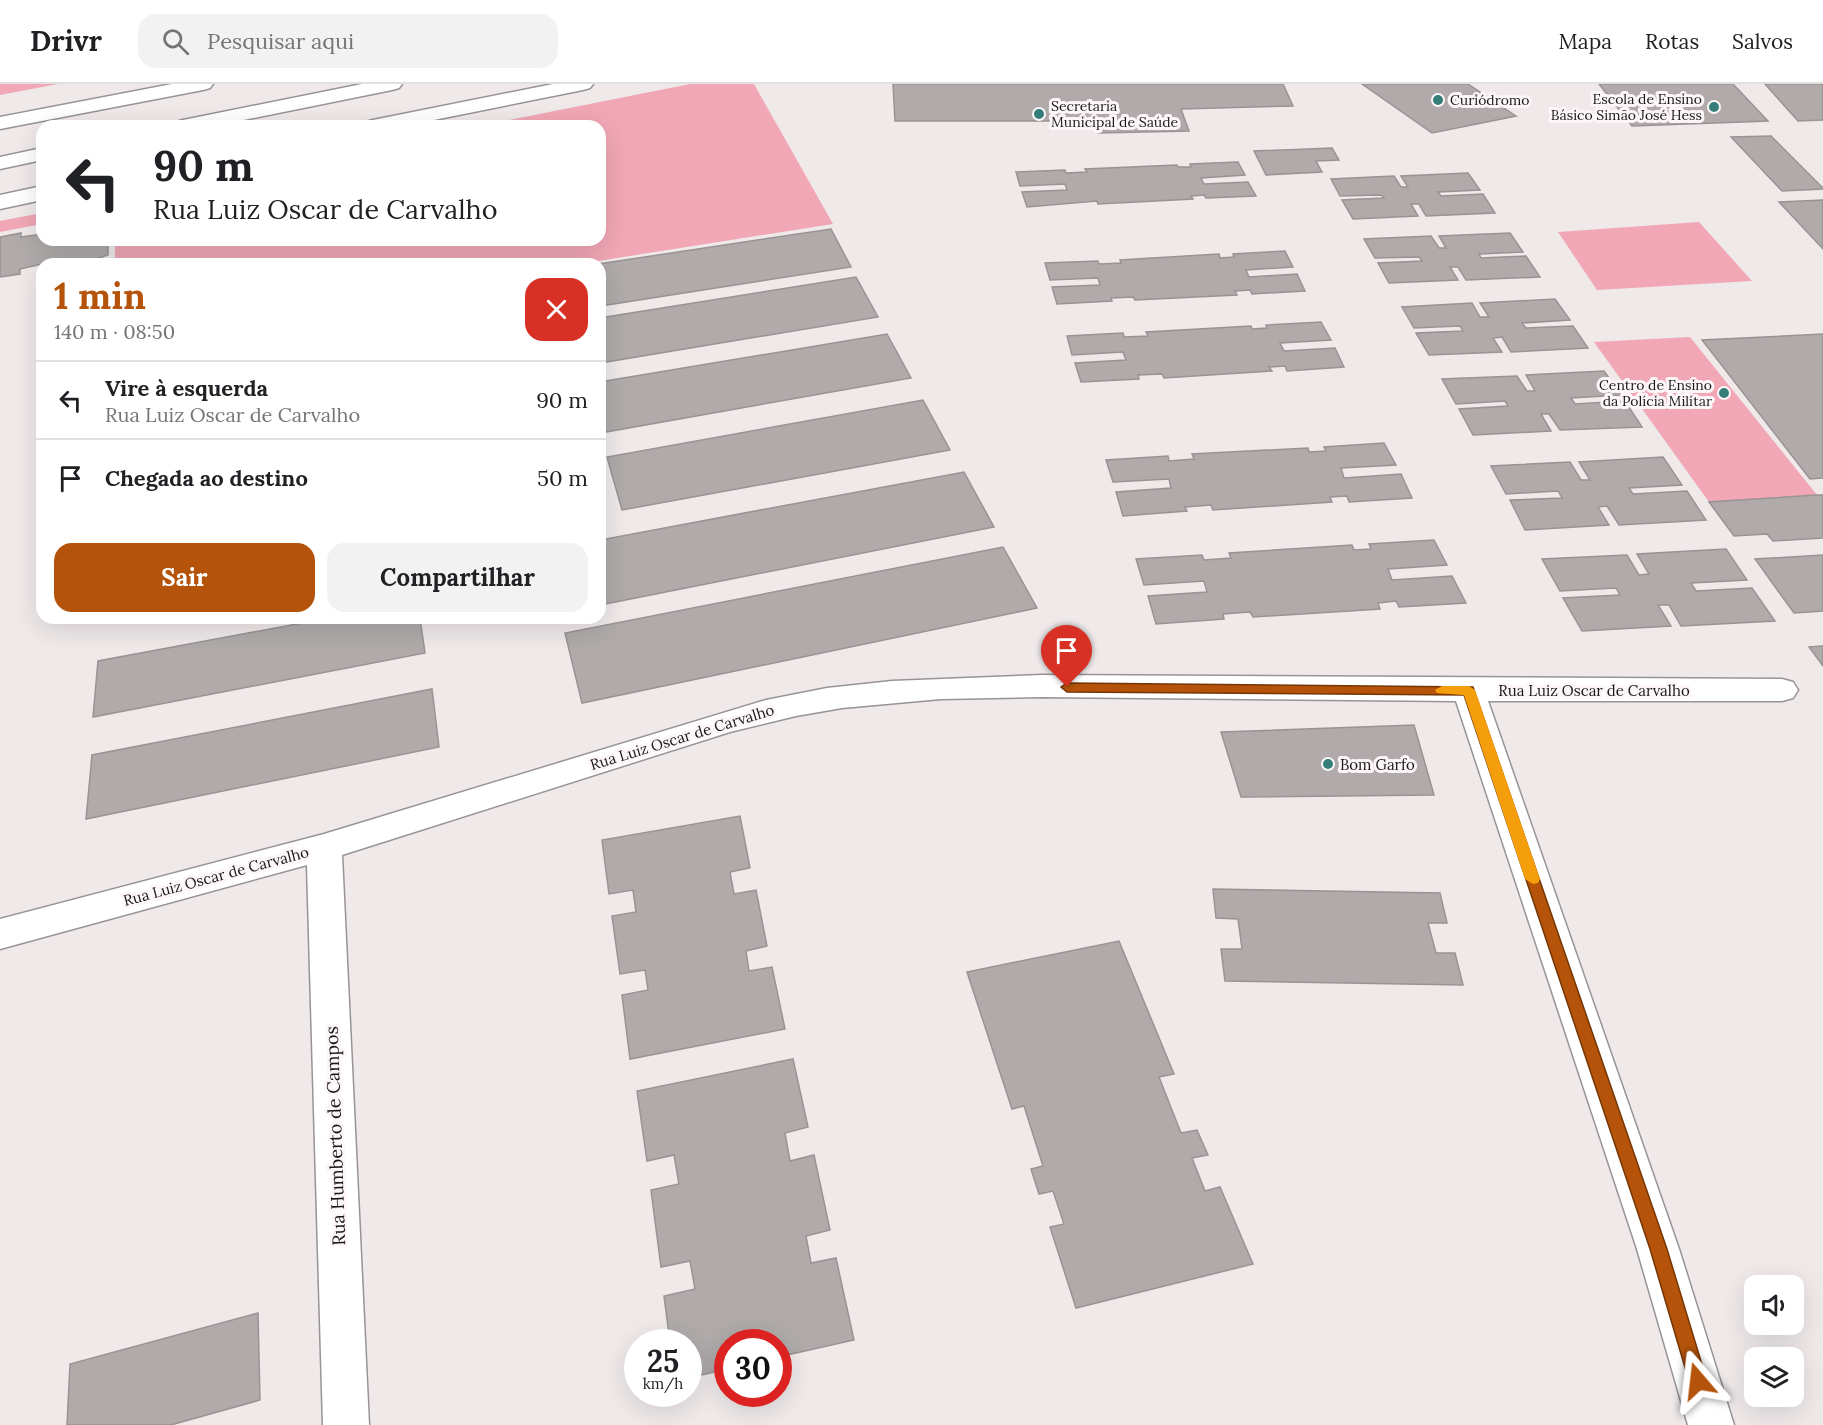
<!DOCTYPE html>
<html lang="pt">
<meta charset="utf-8">
<style>
:root{--surface:#fff;--page:#f2f2f2;--text:#202124;--muted:#757577;--line:#e0e0e0;--accent:#b45309}
body{margin:0;font-family:Lora,serif;background:var(--page);color:var(--text);height:100vh;display:flex;flex-direction:column;font-size:22px;white-space:nowrap}
*{box-sizing:border-box;margin:0}
p{font-size:20px;color:var(--muted)}
.icon{flex:none;width:33px;height:33px;fill:none;stroke:currentColor;stroke-width:2;stroke-linecap:round;stroke-linejoin:round}
.map{position:relative;flex:1;overflow:hidden}
.drawer{position:absolute;left:36px;top:174px;width:570px;height:366px;display:flex;flex-direction:column;background:var(--surface);border-radius:18px;box-shadow:0 6px 24px #0002}
.drawer>*{flex:none}
.hud{position:absolute;left:36px;top:36px;width:570px;height:126px;border-radius:18px;box-shadow:0 6px 24px #0002;background:#fff;color:var(--text);overflow:hidden}
.fabs{position:absolute;left:1744px;top:1191px;display:grid;gap:12px}
.fabs a{display:grid;place-items:center;width:60px;height:60px;border-radius:12px;background:var(--surface);box-shadow:0 6px 24px #0002;font-size:30px}
.speed{position:absolute;left:624px;top:1245px;display:flex;gap:12px;font-size:30px;font-weight:700;text-align:center}
.speed>*{display:grid;place-content:center;width:78px;height:78px;border-radius:50%;background:var(--surface);box-shadow:0 6px 24px #0002;line-height:1}
.speed small{font-size:15px;font-weight:400}
.speed .limit{border:9px solid #d22;background:#fff;color:#111}
.pin{position:absolute;display:grid;place-items:center;width:51px;height:51px;color:#fff;margin:-62px -26px;border-radius:50% 50% 50% 0;rotate:-45deg;box-shadow:0 0 6px #0007}
.pin .icon{rotate:45deg}
.me{position:absolute;width:66px;margin:-33px;rotate:343deg;stroke-linejoin:round;filter:drop-shadow(0 0 4px #0008)}
.turn{display:flex;align-items:center;gap:21px;height:126px;padding:0 18px;font-size:27px}
.turn .icon{width:78px;height:78px;stroke-width:2.5}
.turn b{display:block;font-size:42px;line-height:51px}
.round{display:grid;place-items:center;flex:none;width:63px;height:63px;border-radius:18px;background:var(--page)}
.headline{display:flex;align-items:center;justify-content:space-between;height:102px;padding:0 18px}
h1{font-size:36px;font-weight:700;line-height:45px;color:var(--accent)}
.button{display:flex;gap:12px;margin-top:auto;padding:12px 18px}
.button a{flex:1;height:69px;border-radius:18px;background:var(--accent);color:#fff;font-size:24px;font-weight:700;line-height:69px;text-align:center}
.button a+a{background:var(--page);color:var(--text)}
ul{padding:0;list-style:none}
li{display:flex;align-items:center;gap:18px;height:78px;padding:0 18px;border-top:2px solid var(--line)}
li div{flex:1}
li b{display:block;font-size:22px}
li em{font-style:normal}
header{display:flex;align-items:center;gap:36px;box-sizing:border-box;height:84px;padding:0 30px;background:var(--surface);border-bottom:2px solid var(--line)}
header strong{font-size:28px}
nav{display:flex;gap:33px;margin-inline-start:auto;font-size:21px}
.search{width:420px;height:54px;background:var(--page);display:flex;align-items:center;gap:15px;box-sizing:border-box;padding:0 21px;border-radius:18px;color:var(--muted);font-size:22px}
.map>svg:first-child{display:block}
</style>
<header>
<strong>Drivr</strong>
<div class="search"><svg class="icon" aria-label="search" viewBox="0 0 24 24"><circle cx="10" cy="10" r="6"/><path d="M15 15l6 6"/></svg>Pesquisar aqui</div>
<nav><a>Mapa</a><a>Rotas</a><a>Salvos</a></nav>
</header>
<div class="map">
<svg width="1823" height="1341" viewBox="0 0 1823 1341">
<rect width="100%" height="100%" fill="#efe9ea"/>
<path fill="#f1a7b6" d="M0,0h58l-58,11z
M690,0h64l79,140 -254,40h-464v-24h485v-114h-121z
M42,129v11l-42,8v-11z
M1699,138l53,59 -155,9 -39,-58z
M1690,253l127,158 -108,7 -115,-160z"/>
<path fill="#b0aaab" stroke="#999394" stroke-width="1.5" d="M893,0h390l10,22 -112,3 8,22 -90,2 -3,-12h-201z
M1362,0h106l48,32 -84,17z
M1599,0h134l35,37 -136,5z
M1765,0h58v36l-25,1z
M1771,52l52,52v1l-41,2 -51,-54z
M1332,64l7,12 -23,1 6,11 -56,3 -12,-24z
M1238,78l7,13 -44,3 3,6 44,-2 8,14 -50,2 -2,-3 -13,1 2,3 -95,5 -1,-3 -70,6 -5,-15 45,-2 -2,-6 -45,2 -4,-14 49,-2 1,3 21,-1 -2,-3 92,-4 1,2h13l-1,-3z
M1468,89l12,17 -42,2 3,4 42,-2 12,19 -69,3 -7,-12h-8l7,12 -65,3 -11,-19 42,-2 -3,-3 -41,1 -9,-17 63,-3 7,11h7l-7,-11z
M1823,116v49l-44,-47z
M831,145l20,38 -251,39v-42h-2z
M21,149v4l21,-3v6h66v15l-28,9h-12v-3l-26,3 -22,5v5l-20,3v-40z
M1510,149l13,19 -44,2 2,4 45,-2 14,21 -74,3 -8,-13h-8l8,13 -69,3 -11,-20 44,-2 -3,-4 -44,1 -11,-19 67,-3 8,12h7l-7,-12z
M1285,167l8,16 -47,3 3,7 48,-3 8,17 -53,3 -2,-4 -15,1 2,4 -102,5 -2,-3 -22,1 1,3 -55,3 -5,-17 48,-2 -2,-7 -48,2 -5,-17 53,-2 1,3 22,-1 -1,-3 99,-6 1,4 14,-1 -1,-3z
M856,193l22,40 -278,46v-45z
M1555,215l15,21 -48,3 4,5 47,-2 15,22 -77,4 -9,-15 -9,1 9,14 -73,3 -13,-22 47,-2 -3,-5 -46,2 -12,-21 70,-4 8,14h9l-9,-14z
M1321,238l10,18 -51,3 4,8 51,-3 9,19 -57,4 -2,-5 -16,1 3,4 -108,7 -2,-4 -24,1 1,4 -58,3 -6,-19 51,-3 -3,-8 -51,3 -5,-19 56,-3 1,4 24,-1 -2,-4 105,-6 1,3 15,-1 -1,-3z
M887,250l24,44 -311,55v-51z
M1823,250v144l-13,1 -108,-139z
M1604,287l17,24 -50,3 4,6 50,-3 17,26 -82,3 -11,-16h-8l10,17 -78,4 -14,-26 49,-3 -3,-5 -49,3 -14,-25 75,-3 10,15h8l-9,-16z
M923,316l27,50 -328,60 -15,-53z
M1384,359l12,22 -55,3 3,10 57,-4 11,24 -63,4 -2,-6 -17,1 2,5 -119,8 -2,-5 -26,2 2,4 -64,5 -7,-24 55,-4 -2,-9 -56,3 -7,-22 62,-4 1,5 25,-2 -2,-5 116,-6 1,4 17,-1 -2,-4z
M1663,373l19,28 -53,3 4,6 54,-3 19,29 -87,5 -12,-19 -9,1 11,18 -84,5 -15,-30 52,-2 -4,-7 -52,3 -15,-28 79,-4 11,18h9l-11,-18z
M964,388l30,55 -394,78v-65z
M1817,411h6v43l-50,3 -6,-7 -33,2 -25,-34z
M1434,456l13,25 -59,4 4,11 60,-4 14,27 -67,4 -3,-6 -18,2 2,6 -127,8 -3,-5 -27,2 1,5 -68,5 -8,-28 59,-4 -3,-11 -60,4 -8,-26 66,-4 2,5 27,-2 -2,-5 123,-8 2,5 17,-1 -2,-5z
M1003,463l34,61 -455,95 -17,-70z
M1726,465l21,31 -56,3 5,8 56,-3 23,33 -94,5 -12,-21h-11l13,21 -89,5 -19,-33 57,-3 -4,-7 -56,3 -18,-32 85,-4 12,20 10,-1 -12,-20z
M1823,471v56l-29,2 -39,-54z
M329,534h91l5,35 -332,64 5,-56z
M1823,562v20l-14,-19z
M432,605l7,58 -353,72 6,-64z
M1414,641l20,70 -193,2 -20,-65z
M740,732l10,52 -20,4 4,22 22,-4 11,56 -21,5 3,20 23,-4 13,62 -155,30 -8,-64 26,-5 -3,-20 -25,4 -8,-58 24,-4 -3,-22 -24,4 -7,-54z
M1213,805l227,4 7,30h-19l8,30h19l8,32 -238,-4 -4,-32h21l-4,-30 -22,-1z
M1119,857l55,133 -15,3 22,56 16,-3 11,25 -16,3 13,33 15,-4 33,77 -177,44 -26,-81 14,-3 -11,-33 -14,3 -8,-25 12,-3 -19,-60 -12,3 -45,-137z
M793,975l15,68 -23,6 5,28 24,-6 16,75 -24,6 5,27 25,-5 18,82 -76,17v-15h-50v27l-40,9v-36h-18l-6,-46 31,-7 -5,-28 -29,6 -10,-77 28,-6 -5,-29 -27,6 -10,-70z
M258,1229l2,87 -89,25h-104l3,-61z"/>
<g fill="none" stroke-linecap="round" stroke-linejoin="round">
<g stroke="#989394" stroke-width="3">
<path id="minor" d="M1042,591l740,4 11,3 5,8 -5,8 -11,3h-294l191,548 55,176h-46l-51,-176 -181,-548 -414,-4 -101,2 -99,9 -46,8 -66,16 -388,123 27,570h-46l-16,-560 -307,84v-30l324,-85 442,-134 61,-12 65,-7z"/>
</g>
<g stroke="#989394" stroke-width="3">
<path id="secondary" d="M553,0h40l-3,4 -7,2 -179,36h-41l3,-4 7,-2z
M42,102v14l-42,9v-14z"/>
</g>
<g stroke="#989394" stroke-width="3">
<path id="primary" d="M172,0h41l-3,4 -7,2 -203,39v-12z
M362,0h40l-3,4 -7,2 -178,36h-41l3,-4 7,-2z
M42,64v12l-42,9v-12z"/>
</g>
<use href="#minor" fill="#fff" fill-rule="evenodd"/>
<use href="#secondary" fill="#fff" fill-rule="evenodd"/>
<use href="#primary" fill="#fff" fill-rule="evenodd"/>
</g>
<path fill="#b45309" stroke="#753606" stroke-width="1.5" d="M1067,599l406,4 194,562 40,132 -2,7 -7,2 -7,-2 -2,-7 -39,-132 -186,-554 -397,-3 -6,-5z"/>
<path fill="#f59e0b" d="M1442,602h27l6,4 65,189 -2,4 -5,1 -8,-5 -61,-184 -27,-2 -2,-3z"/>
<g fill="#357d78" stroke="#fdf6f8" stroke-width="2">
<circle cx="1438" cy="16" r="6"/>
<circle cx="1714" cy="23" r="6"/>
<circle cx="1039" cy="30" r="6"/>
<circle cx="1724" cy="309" r="6"/>
<circle cx="1328" cy="680" r="6"/>
</g>
<g text-anchor="middle" dominant-baseline="central" stroke-width="6" stroke-linejoin="round" paint-order="stroke">
<g font-size="14" fill="#191717" stroke="#fdf6f8" text-anchor="end">
<text x="1702" y="15">Escola de Ensino<tspan x="1702" dy="16">Básico Simão José Hess</tspan></text>
<text x="1450" y="16" text-anchor="start">Curiódromo</text>
<text x="1051" y="22" text-anchor="start">Secretaria<tspan x="1051" dy="16">Municipal de Saúde</tspan></text>
<text x="1712" y="301">Centro de Ensino<tspan x="1712" dy="16">da Polícia Militar</tspan></text>
</g>
<g font-size="15" fill="#191717" stroke="#fdf6f8">
<text x="1594" y="606">Rua Luiz Oscar de Carvalho</text>
<text transform="translate(682 653) rotate(-17)">Rua Luiz Oscar de Carvalho</text>
<text transform="translate(216 792) rotate(-15)">Rua Luiz Oscar de Carvalho</text>
</g>
<g font-size="15" fill="#191717" stroke="#fdf6f8" text-anchor="start">
<text x="1340" y="680">Bom Garfo</text>
</g>
<g font-size="18" fill="#191717" stroke="#fdf6f8">
<text transform="translate(335 1052) rotate(-92)">Rua Humberto de Campos</text>
</g>
</g>
</svg>
<div class="fabs">
<a><svg class="icon" aria-label="sound" viewBox="0 0 24 24"><path d="M4 9h4l5-4v14l-5-4H4zM17 9q2 3 0 6"/></svg></a>
<a><svg class="icon" aria-label="layers" viewBox="0 0 24 24"><path d="M12 4l9 5-9 5-9-5zM3 14l9 5 9-5"/></svg></a>
</div>
<div class="speed"><div>25<small>km/h</small></div><div class="limit">30</div></div>
<div class="pin" style="left:1067px;top:603px;background:#d93025"><svg class="icon" aria-label="arrive" viewBox="0 0 24 24"><path d="M6 21V4h12l-3 4 3 4H6"/></svg></div>
<svg class="me" style="left:1698px;top:1297px" viewBox="-20 -20 40 40"><path d="M0-17L14 15 0 8-14 15z" fill="#b45309" stroke="#fff" stroke-width="4"/></svg>
<div class="hud">
<div class="turn"><svg class="icon" aria-label="left" viewBox="0 0 24 24"><path d="M17 20v-9H6M10 6l-5 5 5 5"/></svg><div><b>90 m</b>Rua Luiz Oscar de Carvalho</div></div>
</div>
<section class="drawer">
<div class="headline"><div><h1>1 min</h1><p>140 m · 08:50</p></div><a class="round" style="background:#d93025;color:#fff"><svg class="icon" aria-label="close" viewBox="0 0 24 24"><path d="M6 6l12 12M18 6L6 18"/></svg></a></div>
<ul>
<li><svg class="icon" aria-label="left" viewBox="0 0 24 24"><path d="M17 20v-9H6M10 6l-5 5 5 5"/></svg><div><b>Vire à esquerda</b><p>Rua Luiz Oscar de Carvalho</p></div><em>90 m</em></li>
<li><svg class="icon" aria-label="arrive" viewBox="0 0 24 24"><path d="M6 21V4h12l-3 4 3 4H6"/></svg><div><b>Chegada ao destino</b></div><em>50 m</em></li>
</ul>
<div class="button"><a>Sair</a><a>Compartilhar</a></div>
</section>
</div>
